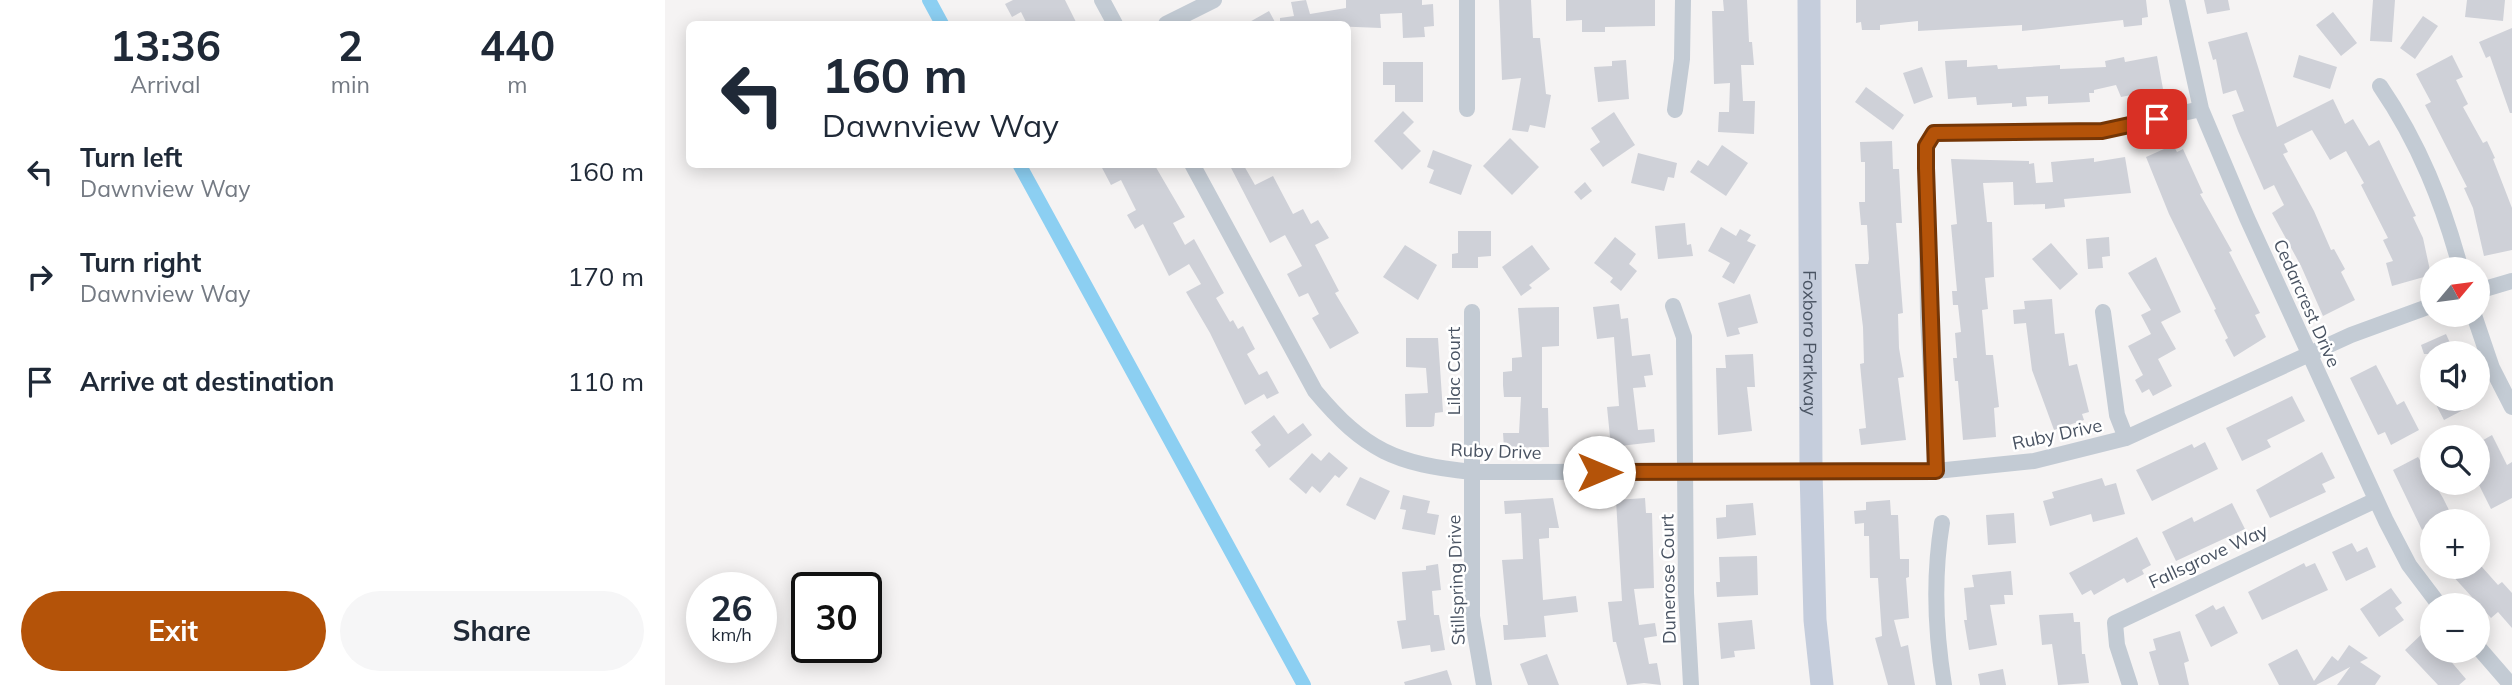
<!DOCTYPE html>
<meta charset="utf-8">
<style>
:root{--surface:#fff;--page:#f6f6f7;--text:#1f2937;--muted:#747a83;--accent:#b45309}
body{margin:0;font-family:Mulish,sans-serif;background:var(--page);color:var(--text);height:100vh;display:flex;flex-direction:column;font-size:26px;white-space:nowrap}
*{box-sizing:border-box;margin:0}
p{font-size:23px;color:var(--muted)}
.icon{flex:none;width:38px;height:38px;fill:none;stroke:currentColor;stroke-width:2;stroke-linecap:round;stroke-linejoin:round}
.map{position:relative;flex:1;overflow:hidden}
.drawer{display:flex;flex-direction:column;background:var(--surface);width:665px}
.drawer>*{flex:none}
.hud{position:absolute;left:21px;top:21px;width:665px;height:147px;border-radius:10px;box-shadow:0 4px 18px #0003;background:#fff;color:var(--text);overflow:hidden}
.needle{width:46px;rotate:61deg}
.buttons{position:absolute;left:1755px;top:257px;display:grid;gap:14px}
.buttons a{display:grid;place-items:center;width:70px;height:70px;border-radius:50%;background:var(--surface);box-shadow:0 4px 18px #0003;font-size:35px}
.speed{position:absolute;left:21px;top:572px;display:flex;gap:14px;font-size:35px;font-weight:700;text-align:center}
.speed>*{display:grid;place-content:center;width:91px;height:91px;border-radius:50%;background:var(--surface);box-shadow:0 4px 18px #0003;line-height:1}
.speed small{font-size:18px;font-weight:400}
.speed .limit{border:4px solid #111;border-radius:10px;background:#fff;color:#111}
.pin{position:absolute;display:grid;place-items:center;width:60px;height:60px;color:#fff;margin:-30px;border-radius:14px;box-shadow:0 4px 10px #0006}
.me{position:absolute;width:77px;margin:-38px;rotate:90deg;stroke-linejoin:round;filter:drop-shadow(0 0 5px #0008)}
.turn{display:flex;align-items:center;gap:24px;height:147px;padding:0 21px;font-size:32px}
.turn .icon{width:91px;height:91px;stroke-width:2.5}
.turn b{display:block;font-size:49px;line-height:60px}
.eta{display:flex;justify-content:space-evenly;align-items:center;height:119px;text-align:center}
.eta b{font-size:42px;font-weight:700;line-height:49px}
.primary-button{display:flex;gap:14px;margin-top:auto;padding:14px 21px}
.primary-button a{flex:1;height:80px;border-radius:42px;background:var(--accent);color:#fff;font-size:28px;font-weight:700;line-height:80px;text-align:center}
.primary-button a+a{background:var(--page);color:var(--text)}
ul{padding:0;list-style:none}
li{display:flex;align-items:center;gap:21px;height:105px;padding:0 21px}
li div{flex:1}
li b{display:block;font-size:26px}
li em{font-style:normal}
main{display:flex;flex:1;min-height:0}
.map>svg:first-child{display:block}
</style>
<main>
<section class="drawer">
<div class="eta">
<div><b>13:36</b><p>Arrival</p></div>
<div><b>2</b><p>min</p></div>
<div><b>440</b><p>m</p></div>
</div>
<ul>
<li><svg class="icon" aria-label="left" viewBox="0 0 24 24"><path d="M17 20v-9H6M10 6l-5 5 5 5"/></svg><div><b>Turn left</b><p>Dawnview Way</p></div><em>160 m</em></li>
<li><svg class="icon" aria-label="right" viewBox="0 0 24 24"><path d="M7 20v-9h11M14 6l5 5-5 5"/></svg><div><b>Turn right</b><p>Dawnview Way</p></div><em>170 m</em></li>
<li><svg class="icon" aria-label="arrive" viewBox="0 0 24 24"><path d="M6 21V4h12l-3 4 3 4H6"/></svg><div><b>Arrive at destination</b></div><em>110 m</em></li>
</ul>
<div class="primary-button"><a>Exit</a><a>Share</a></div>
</section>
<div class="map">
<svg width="1847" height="685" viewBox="0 0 1847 685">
<rect width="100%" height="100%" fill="#f5f3f3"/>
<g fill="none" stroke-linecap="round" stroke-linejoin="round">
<path stroke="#8ccff2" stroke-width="14" d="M264,0l13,24
M354,164l285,521"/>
</g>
<path fill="#cfd1d8" d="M348,0h52l12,24h-50l-6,-12 -9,5 -7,-13z
M641,0l4,14 36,-6v-8h76v5l11,-1 1,22 -10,1 1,10 -22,1 -1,-25 -22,1 1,14 -101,-4v-6l14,-2 -3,-14z
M834,0h32l2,38h7l6,56 5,1 -6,33 -15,-3 -2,7 -16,-2 9,-52 -19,2z
M901,0h89v26l-50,1v5h-23v-12l-16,1z
M1058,0h24l2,42h3l2,23h-13l2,36h12l-1,33 -36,-2 1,-20h10l1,-29 -16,1 -2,-73h12z
M1191,0h290l2,17 -6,1v7l-18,2 -1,-7 -101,11v-6l-104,6v-10l-38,4v5h-18l-1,-8 -5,1z
M1539,0h24l2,10 -23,4z
M1708,0h22l-3,42 -22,-1z
M1802,0h38l-2,21 -38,-4z
M604,11l7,13h-30z
M1668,12l24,31 -16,13 -25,-31z
M1758,16l15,10 -23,33 -15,-11z
M1847,28v85h-2l-20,-57 -4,2 -7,-16z
M1582,32l30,95 56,-28 12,25 8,-5 16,27 10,-6 37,76 -3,1 10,21 8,37 -39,11 -6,-23 7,-2 -10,-21 5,-2 -27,-53 3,-2 -18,-32 -16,9 -18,-30 -28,14 4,8 -5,2 31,57 17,39 3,-1 11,20 -4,3 14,28 -32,16 -22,-50 -29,-53 12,-8 -10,-20 -10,5 -26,-59 -6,-16 12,-4 -8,-21 -13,4 -7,-35 -3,1 -5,-18z
M1634,55l38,12 -7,22 -37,-12z
M1787,55l11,22 -7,3 12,24 -5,3 20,36 4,-2 8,17 -2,1 19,49v42l-28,6 -11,-48 -9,-20 3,-1 -42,-82 6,-3 -15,-28z
M1492,56l6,33 -42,8 -5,-12 -22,5v3h-5l1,9 -42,2v-8l-22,1 1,9 -15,1v-4l-35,2 -1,-8 -28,2 -3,-38 22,-1v7l30,-2 1,4 62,-4v4l46,-2 -1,-6 19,-4 1,5z
M961,60l3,39 -31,3 -4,-35 18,-1v-5z
M718,62h40v40h-28v-17h-12z
M1257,67l11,30 -19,7 -11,-31z
M1201,87l38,28 -11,15 -38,-28z
M738,111l11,11 -11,11 18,18 -19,19 -28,-29z
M949,112l21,33 -32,22 -13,-18 10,-7 -9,-14z
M845,138l29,29 -27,28 -29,-29z
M1227,141l1,28h6l3,54h-6l7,90 -5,1 1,34 5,29 -6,1 8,62 -45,5 -2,-16 7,-1 -6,-64 4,-1 -1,-36 -8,-63h13l1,-5 -2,-34h-6l-2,-23h6v-40h-4l-1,-20z
M1057,145l26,18 -22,33 -36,-24 8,-12 10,6z
M1508,145l4,7 6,-3 20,44 -3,1 32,57 -3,1 31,61 -5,2 11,22 -32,20 -9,-17 3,-2 -14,-28 2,-1 -47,-95 -23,-57z
M768,150l39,15 -11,30 -32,-12 5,-13 -7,-3z
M973,153l39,10 -3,15 -6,-1 -4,14 -33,-8z
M1460,157l6,36 -67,6 1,8 -20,2v-5l-31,1 -1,-23 -30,1 4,39h5l2,55 -9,1 3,31 -6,1 4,45h7l6,52 -5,1 2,29 -33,3 -5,-59h-3l-2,-23h4l-2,-25 6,-1 -3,-27h-5l-1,-14h5l-6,-66 6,-1 -6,-65 78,2v3l5,-1 2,20 17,-1 -2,-20 43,-4v4z
M435,164h54l31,53 -12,6 12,22 9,-6 30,54 -8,5 14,24 3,-2 5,9 5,-3 12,23 -8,5 12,21 8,-4 12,22 -12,6 -3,-5 -19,11 -35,-72 -24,-41 15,-8 -12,-20 -20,12 -26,-52 -8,5 -8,-14 9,-5 -15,-30 -10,5z
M564,164h14l12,21 18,-9 20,38 10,-5 8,15 7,-4 11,18 -14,7 24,46 -4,2 24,40 -29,16 -18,-31 7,-4 -11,-21 -9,4 -12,-23 15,-8 -17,-31 -15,8z
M920,182l7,9 -11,9 -7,-8z
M1020,223l2,22 4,-1 2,12 -35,3 -3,-33z
M1056,227l15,9 4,-7 11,6 -4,6 9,4 -22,39 -12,-7 8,-14 -22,-12z
M793,231h33v25l-13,1v11h-26v-14l6,-1z
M950,237l21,17 -7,10 8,7 -16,20 -11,-9 3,-4 -19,-15z
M1444,237l1,19 -8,1 1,11 -15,1 -2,-30z
M1386,243l27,31 -18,16 -28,-31z
M740,245l32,20 -19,35 -35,-23z
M867,245l18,24 -21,16 3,3 -11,8 -19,-29z
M1491,257l25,55 -20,10 15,27 -18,10 14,27 -19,10 -4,-7 -7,4 -7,-13 8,-5 -15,-29 23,-12 -10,-19 10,-5 -23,-37z
M1085,294l8,29 -20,5 2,6 -13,3 -9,-34z
M1387,299l3,35 9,-1 5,33 8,-2 12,48 -7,2 2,6 -30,10 -22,-60 -6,-47 -12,1 -1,-14 12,-1 -1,-8z
M954,304l2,15 7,-1 4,38 18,-2 3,21 -9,1 2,11 -13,1 5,42 16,-1 1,13 -44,5 -4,-40 12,-1 -5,-69 -17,2 -4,-32z
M894,307v39l-17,1v61h6l1,39 -45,1 -1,-15h16l2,-36h-17l-1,-12v-13l9,-1v-13l10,-1 -4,-49z
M1781,334l9,20h-31l-3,-9z
M741,338h32l5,74 -8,1 -1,13 -3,1h-25l-1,-33 23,-1 -2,-25 -20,-1z
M1088,354l2,33h-8l5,44 -34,4 -2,-67h10l-1,-13z
M1711,365l21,40 7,-4 15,29 -28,15 -6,-13 -7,3 -28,-57z
M1627,396l13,25 -38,19 4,7 -29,14 -16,-33z
M1768,399h27l5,10 -21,11z
M609,415l14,19 15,-11 9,12 -43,33 -14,-18 6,-5 -10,-13z
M1827,435l15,30 5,-3v36l-21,11 -13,-26v-40z
M1540,442l13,27 -66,32 -16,-31 56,-26 2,4z
M664,452l19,16 -9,10 -4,-3 -15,18 -8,-7 -6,8 -17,-15 23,-26 9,8z
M1657,452l13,26 -13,6 4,8 -56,26 -14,-28z
M1753,457l25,41 12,24h-22l-11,8 -29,-60z
M695,477l30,14 -15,29 -29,-15z
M1437,478l3,8 11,-3 9,31 -32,8 -2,-8 -41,12 -7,-25 11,-3 -2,-6z
M738,495l27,6 -3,12 12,2 -4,20 -33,-6 4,-19 -6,-1z
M888,498l6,30h-10v10l-10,1 4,61 33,-4 2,16 -34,4 2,21 -42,3 -1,-15h5l-6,-65 21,-1 -2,-46 -16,1 -1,-13z
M980,498l1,15h6l2,75 -20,1 5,36 16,-2 2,13 -13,2 5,26 8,-1 4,22 -17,-2 -17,2 -11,-43h-3l-5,-40 14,-1 -6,-101z
M1225,500l1,15h7l2,44h9v18l-3,1 3,40 -15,2 7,27 7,-2 7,40h-27l-13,-47 7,-2 -4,-58h-8l-1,-42h-5v-13l-9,1 -1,-13 12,-1v-8z
M1088,503l3,32 -39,4 -1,-21 10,-1v-12z
M1567,503l13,26 -69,32 -14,-29 30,-15 2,5z
M1349,513l2,30 -28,2 -2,-30z
M1472,537l14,28 -9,5 2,4 -17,9 -3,-5 -30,17 -3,-5 -9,5 -13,-22z
M1687,543l5,9 10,-5 9,20 -30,14 -14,-29z
M1092,556l1,39 -41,2 -1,-15h4l-1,-25z
M1639,563l2,4 9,-4 13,27 -66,30 -14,-28z
M773,564l3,26 -9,1 2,24h5l6,35 -14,2 -1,-7 -28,4 -5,-28 9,-1 -4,-48 24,-2v-4z
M1789,567h28l16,18 4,-3 10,11v35l-14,-16 -7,6 -40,-44z
M1346,571l2,24h-9l1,9 -15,1 7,40 -28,5 -5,-30h3l-3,-32 10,-1 -2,-12z
M1726,588l11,15 -7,5 9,12 -25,17 -19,-28z
M1548,605l3,5 8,-4 14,27 -27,14 -16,-32z
M1408,613l1,9h6l2,32h3l4,29 -31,2 -6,-41 -10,1 -3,-30z
M1087,620l3,29 -21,2 1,6 -14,2 -3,-36z
M1515,631l9,30 -5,2 5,22h-30l-10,-33 7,-2 -3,-11z
M1760,631l8,8v12h9l24,28 -7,6h-21l-33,-35z
M1684,645l19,13 -8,4 21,14 -6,9h-38l13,-18 -34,18h-37l-11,-21 29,-15 17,32 18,-25 6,5z
M882,654l12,31h-31l-8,-21z
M1338,669l3,16h-26l-2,-11z
M782,670l5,15h-47l-1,-3z"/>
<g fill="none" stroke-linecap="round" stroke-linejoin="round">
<path stroke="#c3cbd4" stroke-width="16" d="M437,0l13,24
M802,0v109
M1512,0l24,109 46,109 139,303 23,44 31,41
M501,24l48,-24
M1715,86c39,57 63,117 81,184
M1010,110l7,-51 1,-59
M527,164l123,227c50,60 81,73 157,81l464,-1 98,-10 92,-23 225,-103 82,-30
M1813,291l34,-10
M1008,306l11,31 2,256 5,92
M807,312v304l12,69
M1438,312l14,103 9,23
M1809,315l18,53 20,39
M1271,471l-8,-154 -2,-149v-22l8,-13 168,-2 99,-22
M1277,523c-9,54 -7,107 2,162
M1813,647l33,38
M1465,685l-13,-40 -2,-22 261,-123"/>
<path stroke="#c5cddc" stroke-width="23" id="s1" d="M1144,0l2,471 4,149 7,65"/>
</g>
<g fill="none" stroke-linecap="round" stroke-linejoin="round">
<g stroke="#753606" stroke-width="18">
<path id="route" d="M934,472l337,-1 -10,-303v-22l8,-13 168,-2 55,-12"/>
</g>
<use href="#route" stroke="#b45309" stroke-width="12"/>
</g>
<g text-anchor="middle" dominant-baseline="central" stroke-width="5" stroke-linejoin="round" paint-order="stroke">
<g font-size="18" fill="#495362" stroke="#fff">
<text transform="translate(1642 303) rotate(66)">Cedarcrest Drive</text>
<text stroke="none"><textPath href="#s1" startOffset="343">Foxboro Parkway</textPath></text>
<text transform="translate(788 371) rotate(-90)">Lilac Court</text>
<text transform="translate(1392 434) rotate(-12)">Ruby Drive</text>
<text transform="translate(831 451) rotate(2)">Ruby Drive</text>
<text transform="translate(1543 556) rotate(-25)">Fallsgrove Way</text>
<text transform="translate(1003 579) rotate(-91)">Dunerose Court</text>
<text transform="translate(791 580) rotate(-92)">Stillspring Drive</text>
</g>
</g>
</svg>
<div class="buttons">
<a><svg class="needle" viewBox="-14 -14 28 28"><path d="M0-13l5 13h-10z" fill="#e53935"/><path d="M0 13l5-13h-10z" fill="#747a83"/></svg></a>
<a><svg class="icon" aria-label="sound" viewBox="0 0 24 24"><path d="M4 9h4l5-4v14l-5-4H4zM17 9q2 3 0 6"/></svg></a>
<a><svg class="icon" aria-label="search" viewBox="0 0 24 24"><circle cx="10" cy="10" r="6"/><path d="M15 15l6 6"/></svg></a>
<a>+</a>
<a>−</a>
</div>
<div class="speed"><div>26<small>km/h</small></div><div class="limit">30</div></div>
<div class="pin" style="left:1492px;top:119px;background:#d93025"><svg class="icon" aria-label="arrive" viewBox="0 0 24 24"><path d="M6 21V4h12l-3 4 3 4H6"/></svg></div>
<svg class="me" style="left:934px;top:472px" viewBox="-20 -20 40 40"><circle r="19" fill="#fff"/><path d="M0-13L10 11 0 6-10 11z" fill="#b45309"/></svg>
<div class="hud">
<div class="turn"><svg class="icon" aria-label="left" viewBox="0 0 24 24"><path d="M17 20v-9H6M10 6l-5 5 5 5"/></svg><div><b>160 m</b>Dawnview Way</div></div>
</div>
</div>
</main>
